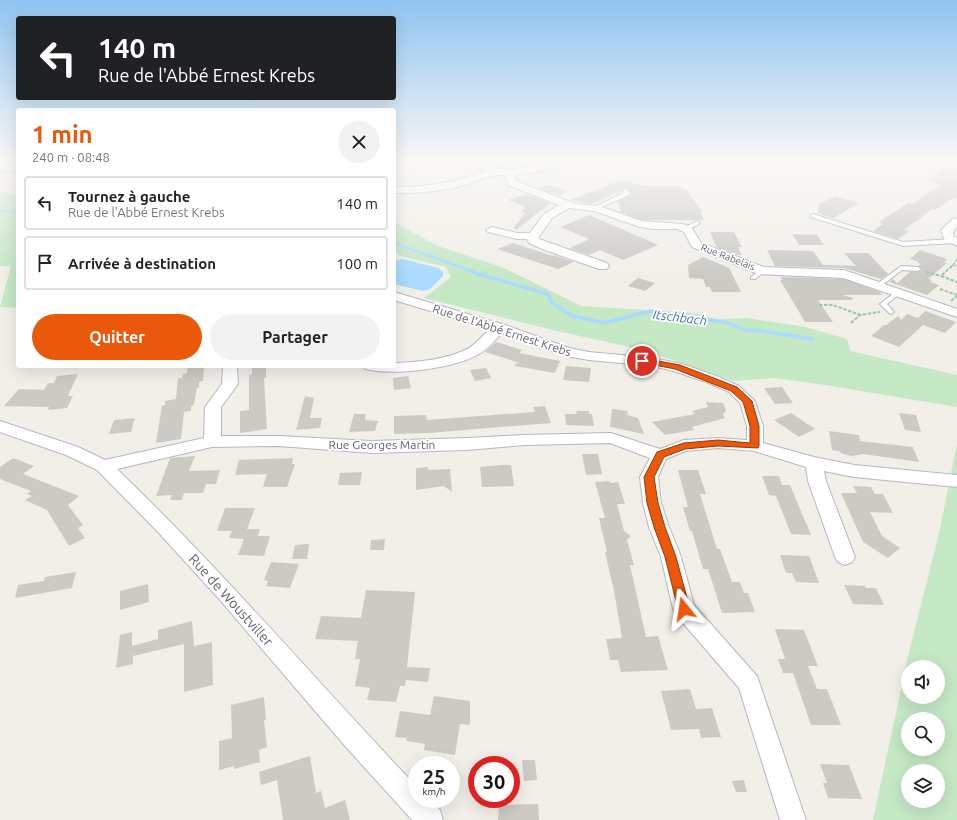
<!DOCTYPE html>
<html lang="fr">
<meta charset="utf-8">
<style>
:root{--surface:#fff;--page:#f2f2f2;--text:#222;--muted:#767676;--line:#e0e0e0;--accent:#ea580c}
body{margin:0;font-family:Ubuntu,sans-serif;background:var(--page);color:var(--text);height:100vh;display:flex;flex-direction:column;font-size:15px;white-space:nowrap}
*{box-sizing:border-box;margin:0}
p{font-size:13px;color:var(--muted)}
.icon{flex:none;width:22px;height:22px;fill:none;stroke:currentColor;stroke-width:2;stroke-linecap:round;stroke-linejoin:round}
.map{position:relative;flex:1;overflow:hidden}
.drawer{position:absolute;left:16px;top:108px;width:380px;height:260px;display:flex;flex-direction:column;background:var(--surface);border-radius:4px;box-shadow:0 4px 16px #0002}
.drawer>*{flex:none}
.top-card{position:absolute;left:16px;top:16px;width:380px;height:84px;border-radius:4px;box-shadow:0 4px 16px #0002;background:#202124;color:#fff;overflow:hidden}
.controls{position:absolute;left:901px;top:660px;display:grid;gap:8px}
.controls a{display:grid;place-items:center;width:44px;height:44px;border-radius:50%;background:var(--surface);box-shadow:0 4px 16px #0002;font-size:20px}
.speed{position:absolute;left:408px;top:756px;display:flex;gap:8px;font-size:20px;font-weight:700;text-align:center}
.speed>*{display:grid;place-content:center;width:52px;height:52px;border-radius:50%;background:var(--surface);box-shadow:0 4px 16px #0002;line-height:1}
.speed small{font-size:10px;font-weight:400}
.speed .limit{border:6px solid #d22;background:#fff;color:#111}
.pin{position:absolute;display:grid;place-items:center;width:34px;height:34px;color:#fff;margin:-17px;border:2px solid #fff;border-radius:50%;box-shadow:0 1px 4px #0007}
.me{position:absolute;width:44px;margin:-22px;rotate:345deg;stroke-linejoin:round;filter:drop-shadow(0 0 3px #0008)}
.turn{display:flex;align-items:center;gap:14px;height:84px;padding:0 16px;font-size:18px}
.turn .icon{width:52px;height:52px;stroke-width:2.5}
.turn b{display:block;font-size:28px;line-height:34px}
.round{display:grid;place-items:center;flex:none;width:42px;height:42px;border-radius:21px;background:var(--page)}
.summary{display:flex;align-items:center;justify-content:space-between;height:68px;padding:0 16px}
h1{font-size:24px;font-weight:700;line-height:30px;color:var(--accent)}
.primary-button{display:flex;gap:8px;margin-top:auto;padding:8px 16px}
.primary-button a{flex:1;height:46px;border-radius:24px;background:var(--accent);color:#fff;font-size:16px;font-weight:700;line-height:46px;text-align:center}
.primary-button a+a{background:var(--page);color:var(--text)}
ul{padding:0;list-style:none}
li{display:flex;align-items:center;gap:12px;height:54px;margin:0 8px 6px;padding:0 8px;border:2px solid var(--line);border-radius:4px}
li div{flex:1}
li b{display:block;font-size:15px}
li em{font-style:normal}
.map>svg:first-child{display:block}
</style>
<div class="map">
<svg width="957" height="820" viewBox="0 0 957 820">
<rect width="100%" height="100%" fill="#f1efe8"/>
<path fill="#c5e8c5" fill-rule="evenodd" d="M0,192l18,3v113l-18,-1 11,-41h-11z
M394,222l44,24 66,22 77,38 113,7 21,6 32,-1 58,9 42,12 3,12 107,24v32l-132,-22 -50,-7 -41,3 -91,-31 -90,-20 -129,-32 27,-21 -5,-10 -46,-11 -6,-4z
M957,443v377h-84l36,-168 31,-123zM908,667h30v30h-30zM908,719h30v30h-30zM908,771h30v30h-30z"/>
<path fill="#aadaff" d="M403,259l35,9 5,4v4l-13,13 -7,2 -29,-7v-23z"/>
<g fill="none" stroke-linecap="round" stroke-linejoin="round">
<path stroke="#aadaff" stroke-width="2.5" d="M0,211l18,2
M396,244l65,23"/>
<path stroke="#aadaff" stroke-width="3.5" d="M459,266l16,7 73,21 4,9 21,13 31,7 47,-12 77,12 16,7 18,1 51,8"/>
</g>
<path fill="#cccac5" d="M949,166l8,2v31l-4,-1 -18,12 -3,-1 -28,21 5,1 -11,8 -25,-8 10,-7 -4,-2 29,-19 4,1 29,-19 -14,-4z
M622,180l22,6h37l1,3h4l16,23h-2l4,8h-62l-21,-8 -3,-11 13,-7 -4,-6h-5v4l-5,3 -1,-2 -25,11 -20,-4z
M548,185l6,1 13,5 -7,5 -21,-8z
M526,194l24,9 -34,27 -2,-3 11,-14 -4,-1 5,-5 -18,-7z
M836,196l23,7 -26,15 -15,-5v-6l2,-1 -3,-1z
M589,215l63,27h-1l7,3 -35,15 -23,-10 -11,5 -19,-7 19,-9 -28,-12z
M710,232h24l8,15h-4l4,8h-5l-20,-7z
M792,234l25,1 7,10h-25z
M513,243l40,13 1,-1 20,7 -16,7 -61,-20z
M767,250l46,1 10,14 33,1 -12,-13h24l20,21 -7,5 -37,-11 -69,-2z
M920,250l27,9 -3,3 3,1 -19,16 4,1 -2,2 9,3 -12,10 -38,-13 4,-3 4,4 13,-11h8l4,-2v-1l-4,-3 3,-2 -4,-1 2,-1 -9,-3z
M703,257l26,11 12,24h-29l-2,-5h-4l-3,-8 -14,-1 -1,-13z
M781,277l62,2 37,13 2,3h-40l11,3 -1,2h-34l15,22h-28l-25,-42h2z
M638,278l17,5 -10,8 -17,-5z
M925,311l31,11 -11,11 -22,-8 -24,22 -28,-11 13,-11h2l12,-9 3,4 6,-6 11,4z
M496,342l26,8 -3,3 41,8 -5,12 -40,-7v-2l5,-1 -35,-11z
M188,366h16l-1,15 -4,1v6h-2l-3,16 -3,3v4l-7,1 -3,27 -25,4 6,-37 3,-1v-4l11,-2 2,-21h4l1,-4 4,-1z
M252,366h14v12h-2l3,51 -27,4v-22l9,-1v-35l3,-1z
M566,366l25,2 -2,14 -26,-2z
M486,368l5,10 -16,3 -5,-11z
M78,374l-10,22h5l-6,12 -19,2 1,-3 -45,-1 15,-17 25,1 4,-7h6l3,-7z
M408,376l3,12 -17,2 -1,-12z
M782,387l11,16 -18,1 -11,-16z
M305,396l9,2 -4,20h12l-2,10 -24,2z
M706,402l17,1 3,8 -3,3 2,4 -33,9 2,3 -29,5 -13,-13 43,-8 -3,-3 16,-4z
M545,406l6,17 -123,10 -34,1v-18l32,-1 1,5 108,-8 -2,-5z
M612,409l16,2 -1,4 11,3 6,16 -34,-7z
M576,411h13v3h3l2,12 -28,-1 -1,-11h12z
M791,413l24,16 -16,8 -25,-17z
M899,413l17,2 5,17 -16,-2z
M354,414h12l-1,6 13,1 -3,10 -26,1z
M135,418l-4,14 -22,2 5,-14z
M829,431l30,4 1,6 53,6 6,15 -56,-8 -11,2 -9,-2 -5,-3 -6,-1z
M582,454h16l4,20 -16,1z
M195,456l-6,15 31,-1 -4,14h-10l-3,9h-19l-2,7h-12l2,-5 -16,1 14,-38z
M13,458l21,8 -11,8 56,22 -11,9 15,20 -5,3 7,10 -16,8 -22,-36 -22,-10 7,-4 -5,-2 4,-3 -31,-12v-12z
M293,458l-1,6h3l-8,23h-24l4,-13 -32,1 4,-15z
M501,465h10l3,21 -32,1 -2,-20z
M428,467v3l22,-1 2,23 -8,-6 -28,4v-22z
M678,470h20l8,24h-6l17,55h3l12,33h8l4,11h4l7,19 -33,1 -14,-44h-5l-11,-38h-2l-7,-24h5z
M362,472l-2,13h-22l2,-12z
M762,476h17l3,9h8l21,50 -20,-1 -15,-38 -7,-1z
M610,481v2l8,-1 7,22h-8l7,27 7,5 -4,4 7,25h-4l16,72 12,-1 10,34 -47,2 -3,-12h-8l-4,-21 16,-1 -8,-47 -9,-39h2l-8,-34h6l-10,-36z
M853,486l18,1 4,7h8l10,19 -23,-1 12,24 18,12 -12,10 -25,-16 -22,-49h16z
M225,508h30l-8,21h13l-2,7h12l-6,20 -26,-1 6,-16 -15,-1 3,-7h-15z
M385,539l-1,11h-14l1,-10z
M309,544l-2,15h-15l3,-14z
M780,555l29,1 10,27 -23,-1 -4,-9h-6z
M271,562l28,2 -9,24 -24,-2 2,-5 -4,-1z
M76,572l-4,16 -57,10 3,-13 26,-4 1,-4z
M148,584l1,18 -29,8v-19z
M844,585l21,1 1,2h10l8,17 -31,-1z
M366,590l49,2 -8,75 23,1 -2,14 -22,-2 -1,6h-5l-4,16 -29,-2 3,-12 -15,-2 5,-27h-5l3,-18 -43,-2 6,-23 40,2z
M192,621l2,25 18,-4 1,43 -29,7v-48l-51,12v8l-17,4 4,-33 12,-3v14l26,-7v-9z
M775,629l29,1 14,36h-10l9,23h10l14,36h-30l-18,-52h-10l-5,-14h7z
M690,689l6,20 16,-1 9,29 -20,1 -2,-9 -28,1 -10,-39z
M434,696l36,5v24l-10,-1 -5,31 -31,-5 1,-6 -18,-3 -1,-3 -11,-1 5,-26 30,4z
M264,697l2,23h-2l3,27 -8,3 1,12 -26,7v-3l-15,4v-29l13,-3 -1,-33z
M310,756l6,37 5,-2 4,17 20,-8 5,20h-67l-6,-40 -16,5 -2,-13z
M522,760h13l2,20 -13,1z
M820,764l29,1 13,34 -34,-1 -5,-15h4z
M744,780l3,12h-11l-4,-11z
M538,804l1,16h-41l1,-15z"/>
<g fill="none" stroke-linecap="round" stroke-linejoin="round">
<g stroke="#b5b8bc" stroke-width="2">
<path id="lane" d="M623,189h4l3,5 -1,1 -32,14 -5,-1 32,-15z
M813,214l90,28 51,-3 3,2 -3,2 -51,3 -92,-29 -1,-1z
M697,221l3,2 -1,1 -12,6 -5,-1z
M901,266l17,1 3,2 -3,2 -16,-1 -21,16h-4v-2z
M762,269l2,1v2l-9,7h-4v-2z
M898,290l2,1v2l-13,11 7,8 -3,2 -2,-1 -9,-9z"/>
</g>
<g stroke="#b5b8bc" stroke-width="2">
<path id="street" d="M467,161c14,0 26,8 42,8 22,0 42,-8 64,-8l-1,2 -41,10 -17,2 2,6 60,23 23,2 43,15 41,3 9,4 9,15 63,24 80,3 113,39v8l-114,-39 -85,-4 -66,-27 -8,-15 -7,-3h-24l-13,-2 -46,-16 -25,-3 -17,10 -13,19v2l68,24 2,3 -2,3h-8l-57,-20 -13,-6 -2,-4h-10l-29,-7 -2,-2 6,-3 25,6h13l14,-19 15,-9 -51,-20 -3,-10c-16,-2 -33,9 -48,12 -21,5 -42,6 -63,6v-6c32,0 62,-4 92,-16l-18,-8z
M0,163l5,2 13,1v6l-18,-2z
M957,218v9l-4,4v5l4,2v8l-13,-7 -3,-9 12,-11z
M394,292l111,33 64,23 20,4 64,6 29,6 37,13 20,9 16,15 8,25v17l51,14 40,8 103,10v12l-103,-10 -30,-6 2,10 29,76 -3,5 -7,3 -7,-3 -3,-5 -27,-76 -2,-14 -52,-16 -36,-3 -32,3 -20,8 -8,18 3,26 8,24 12,30 13,48 63,71 49,144h-26l-41,-132 -63,-73 -3,-6 -12,-52 -12,-30 -6,-24 -3,-26 10,-19 -40,-15 -86,2 -57,5 -95,3 -93,-7 -67,1 -95,22c105,101 199,212 300,318v12h12l11,11 3,10h-31l-67,-74 -125,-146 -62,-68 -61,-62 -31,-15 -66,-23v-11l78,26 27,13 99,-22 1,-31 17,-23 1,-18h14l1,18 -17,23v29h58l93,5 95,-3 57,-3 87,-2 49,16 24,-9 34,-2 29,2v-14l-7,-23 -11,-11 -20,-9 -36,-12 -20,-5 -64,-6 -23,-4 -64,-23c-7,7 -14,16 -23,21 -26,15 -85,22 -114,15l-2,-3h31v-3c24,-1 53,-3 75,-15 8,-5 14,-13 21,-19l-96,-29z"/>
</g>
<path stroke="#9cc7a9" stroke-width="1.5" stroke-dasharray="2.5 1.5" stroke-linecap="butt" d="M953,265l4,-6
M951,267l2,-2 4,1"/>
<path stroke="#9cc7a9" stroke-width="2" stroke-dasharray="3.5 1.5" stroke-linecap="butt" d="M952,266l-11,10 16,6
M926,272l15,4
M940,289l17,6
M951,301l6,-5
M819,305h14l27,10
M851,323l9,-8 20,-3"/>
<use href="#lane" fill="#fff" fill-rule="evenodd"/>
<use href="#street" fill="#fff" fill-rule="evenodd"/>
</g>
<linearGradient id="sky" x2="0" y2="1"><stop stop-color="#8fc3f1"/><stop offset="0.58" stop-color="#f9f8f5"/><stop offset="1" stop-color="#f9f8f5" stop-opacity="0"/></linearGradient>
<rect width="957" height="276" fill="url(#sky)"/>
<path fill="#ea580c" stroke="#983908" d="M642,358l38,7 57,22 15,14 7,25v20l-1,2 -40,-2 -33,3 -21,8 -10,20 4,26 7,24 11,30 14,52 -1,3 -5,2 -4,-2 -2,-3 -13,-52 -11,-30 -7,-24 -3,-26 13,-25 27,-9 34,-3 32,3v-17l-7,-24 -12,-11 -56,-22 -36,-7 -1,-1z"/>
<g text-anchor="middle" dominant-baseline="central" stroke-width="3.5" stroke-linejoin="round" paint-order="stroke">
<g font-size="10" fill="#5f6368" stroke="#fff">
<text transform="translate(728 257) rotate(21)">Rue Rabelais</text>
</g>
<g font-size="12" fill="#5f6368" stroke="#fff">
<text transform="translate(502 330) rotate(18)">Rue de l'Abbé Ernest Krebs</text>
<text x="382" y="444">Rue Georges Martin</text>
</g>
<g font-size="13" font-style="italic" fill="#4174aa" stroke="#fff">
<text transform="translate(680 317) rotate(7)">Itschbach</text>
</g>
<g font-size="14" fill="#5f6368" stroke="#fff">
<text transform="translate(231 600) rotate(48)">Rue de Woustviller</text>
</g>
</g>
</svg>
<div class="controls">
<a><svg class="icon" aria-label="sound" viewBox="0 0 24 24"><path d="M4 9h4l5-4v14l-5-4H4zM17 9q2 3 0 6"/></svg></a>
<a><svg class="icon" aria-label="search" viewBox="0 0 24 24"><circle cx="10" cy="10" r="6"/><path d="M15 15l6 6"/></svg></a>
<a><svg class="icon" aria-label="layers" viewBox="0 0 24 24"><path d="M12 4l9 5-9 5-9-5zM3 14l9 5 9-5"/></svg></a>
</div>
<div class="speed"><div>25<small>km/h</small></div><div class="limit">30</div></div>
<div class="pin" style="left:642px;top:361px;background:#d93025"><svg class="icon" aria-label="arrive" viewBox="0 0 24 24"><path d="M6 21V4h12l-3 4 3 4H6"/></svg></div>
<svg class="me" style="left:684px;top:609px" viewBox="-20 -20 40 40"><path d="M0-17L14 15 0 8-14 15z" fill="#ea580c" stroke="#fff" stroke-width="4"/></svg>
<div class="top-card">
<div class="turn"><svg class="icon" aria-label="left" viewBox="0 0 24 24"><path d="M17 20v-9H6M10 6l-5 5 5 5"/></svg><div><b>140 m</b>Rue de l'Abbé Ernest Krebs</div></div>
</div>
<section class="drawer">
<div class="summary"><div><h1>1 min</h1><p>240 m · 08:48</p></div><a class="round"><svg class="icon" aria-label="close" viewBox="0 0 24 24"><path d="M6 6l12 12M18 6L6 18"/></svg></a></div>
<ul>
<li><svg class="icon" aria-label="left" viewBox="0 0 24 24"><path d="M17 20v-9H6M10 6l-5 5 5 5"/></svg><div><b>Tournez à gauche</b><p>Rue de l'Abbé Ernest Krebs</p></div><em>140 m</em></li>
<li><svg class="icon" aria-label="arrive" viewBox="0 0 24 24"><path d="M6 21V4h12l-3 4 3 4H6"/></svg><div><b>Arrivée à destination</b></div><em>100 m</em></li>
</ul>
<div class="primary-button"><a>Quitter</a><a>Partager</a></div>
</section>
</div>
